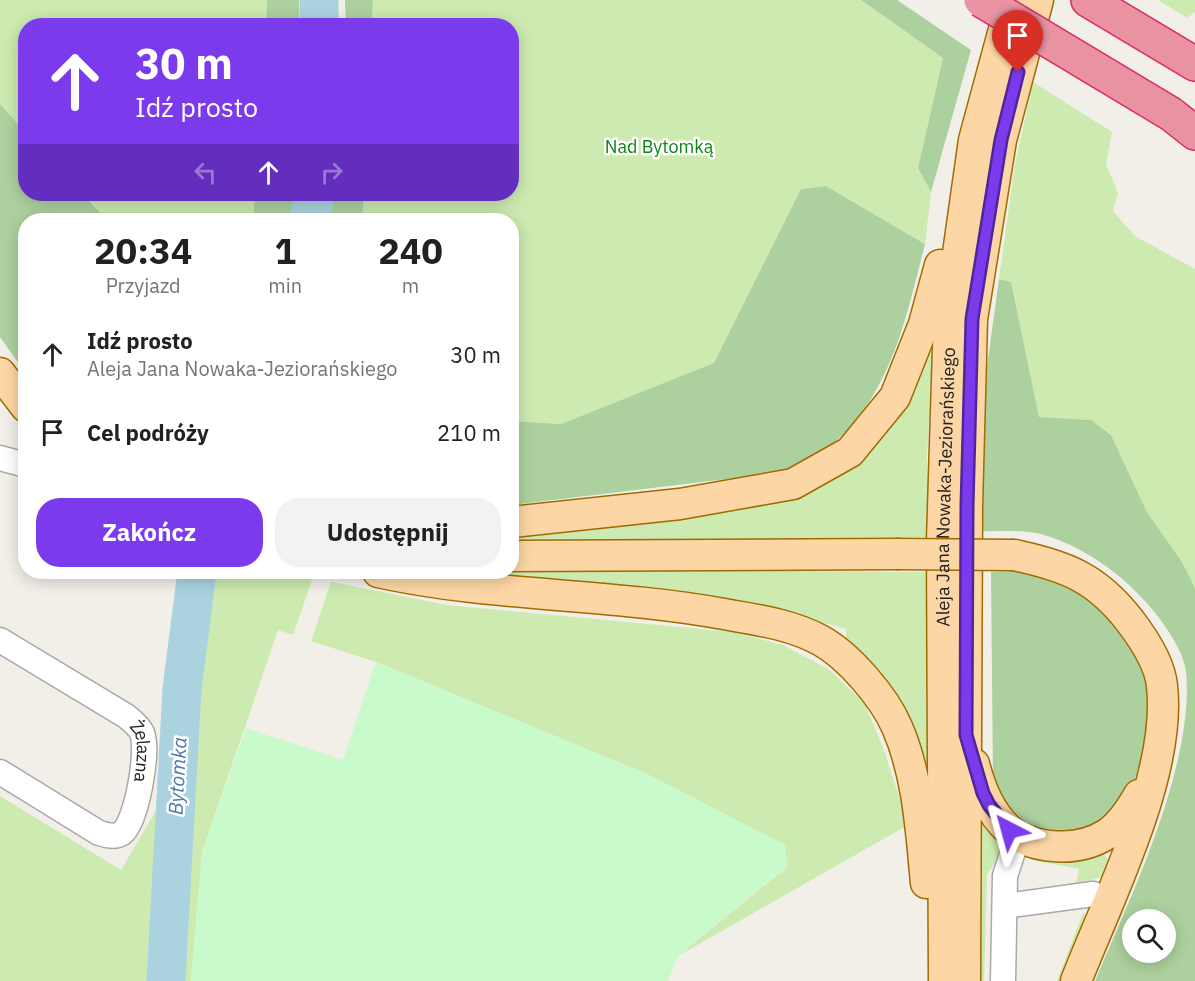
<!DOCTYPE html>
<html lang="pl">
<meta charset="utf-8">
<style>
:root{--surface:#fff;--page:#f2f2f2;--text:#202124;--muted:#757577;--accent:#7c3aed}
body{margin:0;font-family:"IBM Plex Sans",sans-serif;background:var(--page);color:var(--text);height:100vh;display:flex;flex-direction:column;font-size:22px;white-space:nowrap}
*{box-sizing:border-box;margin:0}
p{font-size:20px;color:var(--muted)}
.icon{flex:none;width:33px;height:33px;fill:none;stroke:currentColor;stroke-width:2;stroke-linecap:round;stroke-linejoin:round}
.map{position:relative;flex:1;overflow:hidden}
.sheet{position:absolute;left:18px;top:213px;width:501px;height:366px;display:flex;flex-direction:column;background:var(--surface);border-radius:24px;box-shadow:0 3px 15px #0003}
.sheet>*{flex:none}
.banner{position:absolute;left:18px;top:18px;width:501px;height:183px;border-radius:24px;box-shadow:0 3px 15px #0003;background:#7c3aed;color:#fff;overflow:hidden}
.controls{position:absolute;left:1122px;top:909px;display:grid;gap:12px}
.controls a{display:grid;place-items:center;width:54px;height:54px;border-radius:50%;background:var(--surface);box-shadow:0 3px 15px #0003;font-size:30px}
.pin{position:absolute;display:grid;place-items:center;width:51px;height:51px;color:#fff;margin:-62px -26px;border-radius:50% 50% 50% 0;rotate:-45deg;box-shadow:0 0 6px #0007}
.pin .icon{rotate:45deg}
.me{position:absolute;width:66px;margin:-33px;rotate:321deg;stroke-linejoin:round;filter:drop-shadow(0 0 4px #0008)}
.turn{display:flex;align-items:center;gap:21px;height:126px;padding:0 18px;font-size:27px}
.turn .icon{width:78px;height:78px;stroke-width:2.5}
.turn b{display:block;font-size:42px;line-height:51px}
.lanes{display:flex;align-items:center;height:57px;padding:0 18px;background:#0003;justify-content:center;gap:30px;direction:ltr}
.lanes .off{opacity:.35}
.eta{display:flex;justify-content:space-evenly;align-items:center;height:102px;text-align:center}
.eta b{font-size:36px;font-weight:800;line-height:42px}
.button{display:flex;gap:12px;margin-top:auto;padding:12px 18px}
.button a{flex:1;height:69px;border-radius:24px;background:var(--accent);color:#fff;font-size:24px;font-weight:800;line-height:69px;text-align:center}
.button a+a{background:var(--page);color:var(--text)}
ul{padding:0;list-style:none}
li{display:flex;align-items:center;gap:18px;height:78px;padding:0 18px}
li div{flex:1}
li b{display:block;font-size:22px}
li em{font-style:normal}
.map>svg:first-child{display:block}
</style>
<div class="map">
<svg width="1195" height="981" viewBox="0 0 1195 981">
<rect width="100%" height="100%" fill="#f2efe9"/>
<path fill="#cdebb0" d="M0,0h267l-1,25 -240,1 -1,106 -25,-28z
M373,0h488l82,58 -25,110 13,24 -6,52 -99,-58 -25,3 -87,174 -153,61 -49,-3v-201h-150l2,-26h148v-168l-140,-1z
M1158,0h37v12l-8,6z
M1033,82l79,50 -6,32 12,29 -5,18 22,25 60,33v319l-13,-26 -35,-50 -36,-77 -21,-15 -51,-3 -28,-135 -12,-3 16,-115z
M82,194h173l-2,26h-146z
M933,341l-6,117 5,79 -420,6v-11l257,-30 103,-54 15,-16 22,-33z
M532,569l397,3 3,215 -86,-146v-12l-22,-6 -2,3 -381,-54z
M212,572h83l18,5 -20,58 -15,-5 -76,223 -11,128h-13l10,-294z
M331,582l116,23 286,27 50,13 47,25 35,34 19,46 24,75 -230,131 109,-89 -2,-22 -138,-71 -271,-112 -65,-21z
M165,795l-8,186h-157v-185l121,74z
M978,809l21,26 4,11 -5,13 -11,15 -3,107h-7z
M1031,852l47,6 27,-3 4,5 -5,16 -28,9 3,-16 -48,-9z
M1083,913l7,4 -24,64h-9z"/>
<path fill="#add19e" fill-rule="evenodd" d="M267,0h32v25h-33z
M345,0h28l-1,25h-26z
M861,0h36l74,50 -40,142 -13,-24 25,-110z
M0,104l25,28 1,62h56l25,26h-81l-1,152 -25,-35z
M826,186l99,58c-20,78 -34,153 -100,207 -11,9 -27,14 -40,21l-273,33v-84l49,3 153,-61 87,-174z
M255,194h41l-5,26h-38z
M335,194h29l-2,26h-33z
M999,279l12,3 28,135 52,3 20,15 36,77 35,50 13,26v393h-100c36,-85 100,-217 91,-310 -4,-25 -27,-55 -44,-73 -24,-27 -63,-53 -98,-63 -19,-6 -44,-3 -64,-4l2,-128zM1132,920h34v32h-34z
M991,572c13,0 29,-2 41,0 52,10 97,55 112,104 13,42 -1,116 -40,142 -14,9 -31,12 -48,12 -31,0 -52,-26 -63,-51z"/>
<path fill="#c8facc" d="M376,662l271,112 138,71 2,21 -109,90 -10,25h-477l11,-128 44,-125 97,32z"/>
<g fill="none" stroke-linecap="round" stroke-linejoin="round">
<path stroke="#aad3df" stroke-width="39" d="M319,0v26
M308,220l8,-26
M166,981l16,-292 15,-117"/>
<g stroke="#a9a9a9" stroke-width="27">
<g id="minor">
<path d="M0,458l26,7"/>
<path id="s1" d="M0,640l126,76c6,5 13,10 16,17 7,18 -5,88 -20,100 -8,5 -15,2 -23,0l-99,-61"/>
<path d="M1005,906l88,-12 15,6"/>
<path d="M1003,981l2,-105 13,-40"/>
</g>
</g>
<g stroke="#a06b00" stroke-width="33">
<g id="major">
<path d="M0,373l26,34"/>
<path d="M512,522l168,-18 113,-20 57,-32 45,-55 29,-73 16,-59"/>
<path d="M1014,555c52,11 83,23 116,66 13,17 30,42 32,65 10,88 -54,213 -86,295"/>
<path d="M512,556l384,-2"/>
<path d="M378,572c113,25 231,21 346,42 33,6 66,10 96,26 29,16 64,57 77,87 21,48 24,104 29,156"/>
<path d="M974,764c6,24 15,47 33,64 26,23 72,24 100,6 14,-9 24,-25 32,-39"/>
<path id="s2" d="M944,981l-2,-440 7,-224 25,-177 38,-140"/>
<path d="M965,981l2,-475 5,-187 29,-179 37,-140"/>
</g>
</g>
<g stroke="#dc2a67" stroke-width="36">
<path id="highway" d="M1088,0l107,64
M1171,114l24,19"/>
</g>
<use href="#minor" stroke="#fff" stroke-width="24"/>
<use href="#major" stroke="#fcd6a4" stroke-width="30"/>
<use href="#highway" stroke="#e892a2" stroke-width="33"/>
<g stroke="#a06b00" stroke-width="33" stroke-linecap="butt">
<path id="major-bridge" d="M896,554l118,1"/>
</g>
<g stroke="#dc2a67" stroke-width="36" stroke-linecap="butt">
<path id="highway-bridge" d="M981,0l190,114"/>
</g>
<use href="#major-bridge" stroke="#fcd6a4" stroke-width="30"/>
<use href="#highway-bridge" stroke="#e892a2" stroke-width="33"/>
</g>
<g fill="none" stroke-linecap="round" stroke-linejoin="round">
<g stroke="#51269a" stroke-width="15">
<path id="route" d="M1009,830l-20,-25 -6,-12 -17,-58 1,-229 5,-187 29,-179 17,-68"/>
</g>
<use href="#route" stroke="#7c3aed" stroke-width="10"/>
</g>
<g text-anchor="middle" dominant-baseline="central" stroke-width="5" stroke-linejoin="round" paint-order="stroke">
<g font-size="18" fill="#0c8416" stroke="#fff">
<text x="659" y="146">Nad Bytomką</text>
</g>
<g font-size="18" fill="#222" stroke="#fff">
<text stroke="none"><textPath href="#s2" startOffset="494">Aleja Jana Nowaka-Jeziorańskiego</textPath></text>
<text stroke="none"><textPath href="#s1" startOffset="189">Żelazna</textPath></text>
</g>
<g font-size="20" font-style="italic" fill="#4a7aab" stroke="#fff">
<text transform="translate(177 776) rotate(-87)">Bytomka</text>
</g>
</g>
</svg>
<div class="controls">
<a><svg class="icon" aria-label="search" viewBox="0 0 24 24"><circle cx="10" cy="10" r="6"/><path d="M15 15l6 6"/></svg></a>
</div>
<div class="pin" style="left:1018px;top:72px;background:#d93025"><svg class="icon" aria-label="arrive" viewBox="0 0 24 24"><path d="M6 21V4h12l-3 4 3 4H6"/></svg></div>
<svg class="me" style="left:1009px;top:830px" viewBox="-20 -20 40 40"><path d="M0-17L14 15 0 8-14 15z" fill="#7c3aed" stroke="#fff" stroke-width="4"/></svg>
<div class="banner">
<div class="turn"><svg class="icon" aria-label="ahead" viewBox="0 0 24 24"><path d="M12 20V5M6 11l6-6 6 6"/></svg><div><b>30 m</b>Idź prosto</div></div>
<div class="lanes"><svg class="icon off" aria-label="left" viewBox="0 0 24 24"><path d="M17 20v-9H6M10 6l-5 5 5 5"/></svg><svg class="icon" aria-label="ahead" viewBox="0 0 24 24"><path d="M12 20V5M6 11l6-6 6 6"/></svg><svg class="icon off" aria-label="right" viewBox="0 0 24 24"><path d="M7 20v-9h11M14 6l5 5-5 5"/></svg></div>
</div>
<section class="sheet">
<div class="eta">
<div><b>20:34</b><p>Przyjazd</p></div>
<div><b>1</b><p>min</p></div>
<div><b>240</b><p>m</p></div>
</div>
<ul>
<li><svg class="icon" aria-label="ahead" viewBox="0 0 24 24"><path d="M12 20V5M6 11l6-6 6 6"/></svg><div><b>Idź prosto</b><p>Aleja Jana Nowaka-Jeziorańskiego</p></div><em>30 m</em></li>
<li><svg class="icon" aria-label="arrive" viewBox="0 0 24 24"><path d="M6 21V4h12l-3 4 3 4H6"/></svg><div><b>Cel podróży</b></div><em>210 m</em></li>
</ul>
<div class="button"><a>Zakończ</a><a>Udostępnij</a></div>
</section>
</div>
